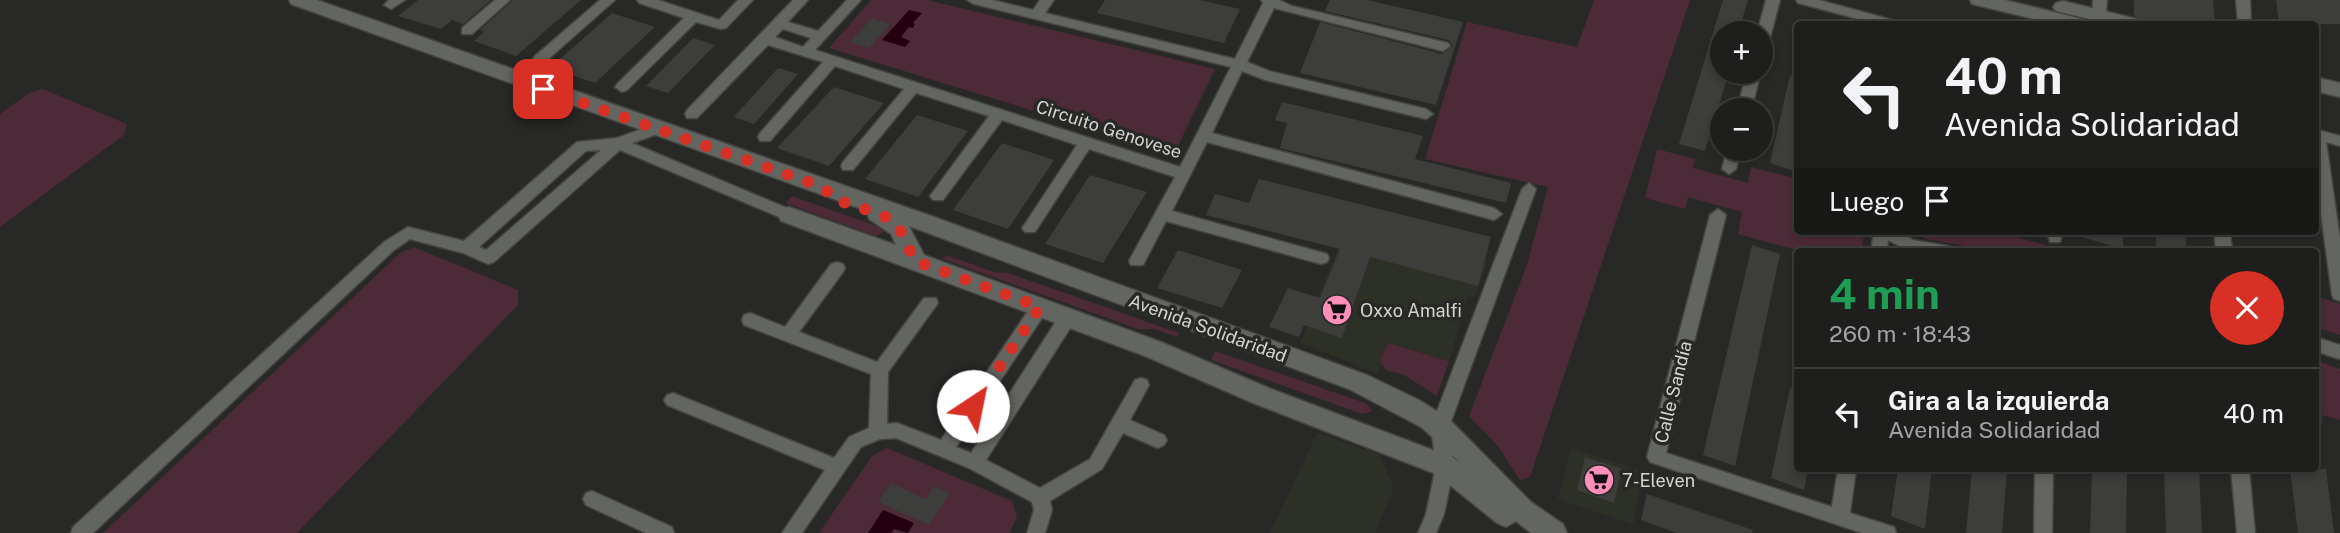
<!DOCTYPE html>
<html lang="es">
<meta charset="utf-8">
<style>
:root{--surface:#1e1f1c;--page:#2b2c29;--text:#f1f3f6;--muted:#a1a2a3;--line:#3c3d3b}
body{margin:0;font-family:"Public Sans",sans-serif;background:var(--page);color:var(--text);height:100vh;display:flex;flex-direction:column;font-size:26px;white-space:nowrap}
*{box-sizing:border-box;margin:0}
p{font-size:23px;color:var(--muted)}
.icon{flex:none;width:38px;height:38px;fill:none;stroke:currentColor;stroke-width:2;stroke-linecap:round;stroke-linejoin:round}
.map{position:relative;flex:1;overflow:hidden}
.drawer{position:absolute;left:1794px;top:248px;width:525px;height:224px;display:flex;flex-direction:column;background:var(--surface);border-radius:7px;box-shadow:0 4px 10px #0003,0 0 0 2px var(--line)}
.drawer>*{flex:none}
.banner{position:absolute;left:1794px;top:21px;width:525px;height:214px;border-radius:7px;box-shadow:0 4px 10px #0003,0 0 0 2px var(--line);background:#1e1f1c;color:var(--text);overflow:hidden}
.tools{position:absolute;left:1710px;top:21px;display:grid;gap:14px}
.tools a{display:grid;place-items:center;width:63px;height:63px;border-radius:50%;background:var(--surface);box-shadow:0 4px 10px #0003,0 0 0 2px var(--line);font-size:35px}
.pin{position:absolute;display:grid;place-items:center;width:60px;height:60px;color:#fff;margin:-30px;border-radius:14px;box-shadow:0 4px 10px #0006}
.me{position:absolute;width:77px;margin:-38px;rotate:34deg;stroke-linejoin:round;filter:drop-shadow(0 0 5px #0008)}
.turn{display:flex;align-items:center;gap:24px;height:147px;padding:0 35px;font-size:32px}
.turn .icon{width:91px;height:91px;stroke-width:2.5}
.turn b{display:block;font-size:49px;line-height:60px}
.then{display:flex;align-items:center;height:66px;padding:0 35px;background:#0003;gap:14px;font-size:26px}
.round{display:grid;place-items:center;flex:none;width:74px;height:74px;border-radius:37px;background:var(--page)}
.summary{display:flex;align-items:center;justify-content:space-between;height:119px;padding:0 35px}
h1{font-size:42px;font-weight:700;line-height:52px;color:#1e9e55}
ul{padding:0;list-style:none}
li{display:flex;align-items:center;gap:21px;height:91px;padding:0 35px;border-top:2px solid var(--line)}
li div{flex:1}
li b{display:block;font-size:26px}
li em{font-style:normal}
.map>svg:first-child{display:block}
</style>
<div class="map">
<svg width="2340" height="533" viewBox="0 0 2340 533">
<rect width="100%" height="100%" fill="#282926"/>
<path fill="#2c3027" d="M1348,224l140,37 -13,36 -7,-1 -19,65 -61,-18 -11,30 -77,-30z
M1317,433l62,21 15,34 -19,45h-105z
M1571,448l73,24 -11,52 -75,-25z"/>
<path fill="#4c2a37" d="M871,0h56l288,69 -41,85 -345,-106z
M1594,0h96l-160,477 -10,3 -22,-34 -29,-30 58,-151 21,-78 -123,-28 42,-137 110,25z
M43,89l84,35 -3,11 -124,92v-113l29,-21z
M1657,149l38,10 -2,9 55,15 3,-16 46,12v52h67l-2,21h-59l-65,-18 4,-22 -54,-15 -3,12 -40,-11z
M792,196l87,31 5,5 -8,4 -90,-33z
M1915,231h81l73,21h-81l-21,-6 -42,-7z
M414,247l104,43v15l-221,228h-194l297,-280z
M946,255l48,17 14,1 171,60 -2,4 -22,-8h-17l-195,-70z
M2315,296l25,8v31l-25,-8z
M1388,343l61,18 -12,35 -33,-21 -18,-5 -6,-8z
M1215,351l150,52 8,8 -11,3 -151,-54z
M2315,360l25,9v51l-18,-5v10l-7,-2z
M887,448l125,53 5,17 -8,15h-190l53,-77z"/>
<path fill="#22000e" d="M909,10l13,3 -9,10 2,1 -2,4 -4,-1 -8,10 9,4 -5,6 -23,-7z
M883,510l31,13 -6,10 -14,-4 -3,4h-23z"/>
<path fill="#3d3e3b" d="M418,0h73l-28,24 -11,-4 -11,9 -43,-13z
M513,0h68l-65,56 -42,-15 10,-9 -4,-2z
M1105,0h95l40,9 -16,34 -127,-30z
M1330,0h37l96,22 -27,83 -136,-32 20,-51 122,32 11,-8 -4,-6 -124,-29z
M1723,0h25l-10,33h-16v39h7l-24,79 -26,-7z
M2134,0h79l2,24h-55l-15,-3 -11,-5z
M2276,0h64v24h-61z
M612,13l43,14 -60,56 -45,-15z
M872,18l18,6 -21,24 -19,-6z
M693,38l22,7 -47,48 -22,-7z
M778,68l20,6 -44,50 -20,-7z
M1790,75l7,1v96l-27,-9z
M834,87l50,16 -55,63 -52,-18z
M1282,102l141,34 -8,23 96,24 -5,20 -226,-55 7,-25 -12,-3z
M917,115l51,16 -50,66 -53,-18z
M1002,143l52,17 -46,69 -55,-19z
M1090,175l57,17 -44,71 -58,-19z
M1259,179l232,58 -13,49 -108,-29 -28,81 -38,-13 -5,12 -30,-10 19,-39 32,10 20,-49 -134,-34 9,-21 34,9z
M2076,231h47v18l-48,-14z
M2156,231h30v21h-30z
M1752,245l28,9 -45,212 -32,-11z
M1178,250l64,20 -20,38 -65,-20z
M1790,388l7,1v80h11l-4,21 -33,-12z
M1585,457l37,12 -8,34 -37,-13z
M1898,469h34l-7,60 -34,-13z
M1972,469h35l-5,64h-36z
M2092,469h35l-1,64h-36z
M2164,469h35l3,64h-36z
M2290,469h36l8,64h-36z
M891,483l35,16 8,-13 16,7 -21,32 -51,-23z
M1647,494l106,36 -1,3h-75l-36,-13z"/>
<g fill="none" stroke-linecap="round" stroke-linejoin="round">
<g stroke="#444542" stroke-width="3">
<path id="street" d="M389,0h16l-14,9 -7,-4z
M495,0h15l-38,34h-10v-6z
M600,0h15l-70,62h-10l-2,-3 2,-3z
M637,0h21l61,20 19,-20h15l-27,28 -5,1 -25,-7 -69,68 -5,2 -7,-5 2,-3 67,-66 -45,-15z
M793,0h15l-20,22 30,9 29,-31h14l-46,50 365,117 51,-100 -257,-63 -7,-4h25l41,10 7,-10h14l-9,13 190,46 28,-56 -2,-3h18l13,6 156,37 2,3 -7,5 -169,-43 -27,54 22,9 157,38 7,5 -7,5 -161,-39 -23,-9 -30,62 282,75 8,6 -8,6 -287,-78 -35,69 155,43 2,4 -2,4 -6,2 -155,-43 -23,44h-12l-2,-4 46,-84 -86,-28 -54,83h-10l-3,-4 3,-4 52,-79 -75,-25 -59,80h-10l-3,-4 3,-4 56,-76 -73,-23 -63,77h-10l-2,-4 2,-4 61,-73 -69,-23 -65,75h-10l-2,-4 2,-4 63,-71 -55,-17 -71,73h-10l-2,-4 2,-4zM783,29l28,9 -8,9 -28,-10z
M1766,0h14l-13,49 -7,4v-20h-3z
M1796,0h23l77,21 2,3h-21l-79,-21z
M2093,0h14l-2,24h-13z
M2236,0h14l1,24h-13z
M1760,71l1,1 -10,38h-14l10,-38z
M658,123l7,5 -2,4 -31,11 162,68 3,4 -3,4h-10l-164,-69 -126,112 -6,2 -25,-11 -53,-14 -16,11 -301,283h-22l2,-6 311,-285 24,-15 56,14 113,-99 40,-4zM601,150l-115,100 -7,-3 107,-96z
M2315,129l25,7v10l-14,-4 14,97v62l-6,-2 -2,-4 -17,-126z
M1727,149h14l-5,20 -7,5 -7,-5z
M1529,183l7,6 -87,238 5,39 -10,48 -8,19h-18l8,-19 10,-48 -5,-39 91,-238z
M1718,209l8,6 -60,238 166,54 6,-38h18l-6,44 44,14 2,6h-34l-212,-71 -3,-5 63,-242z
M1874,231h24l15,9 35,6 6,2 2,4c-27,0 -43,3 -68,-12l-1,12h-16z
M2047,231h16l-3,11h-10z
M2214,231h16l2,21h-16z
M837,262l6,2 2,4 -2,4 -44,60 78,30 47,-64h12l2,5 -50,69 -1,52 10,-1 44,17 93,-138h12l2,5 -2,5 -90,135 15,6 91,-141h12l2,5 -2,5 -88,138 54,28 50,-29 45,-79 6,-2 6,2 2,5 -19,35 34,15 3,5 -3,5 -6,3 -35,-15 -21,36 -52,32 2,9 -7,23h-18l7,-23 -2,-8 -63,-34 -73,-30 -16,1 -19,8 -59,86h-20l43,-63 -158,-65 -3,-5 3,-5 6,-2 161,65 15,-21 20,-9 2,-54 -127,-49 -2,-5 2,-5 6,-2 35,14 46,-63z
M2315,337l25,8v14l-25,-8z
M2035,469h18l-1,64h-18z
M2231,469h18l6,64h-18z
M592,491l80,36 2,6h-28l-60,-28 -3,-6 3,-6z"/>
</g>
<g stroke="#444542" stroke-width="3">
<path id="secondary" d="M289,0h28l617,217 433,158 52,25 29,18 83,84 32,22 4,9h-36l-15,-12 -10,6 -9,-4 -61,-49 -183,-71 -108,-47 -364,-135 -3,-6 3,-6 8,-2 107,38 -5,-11 -22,-15 -2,-8 -576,-207zM909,226l440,163 72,38 41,37 -8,-6 -183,-69 -110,-47 -237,-87z
M1970,0h35l81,20 3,4h-34l-83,-20z
M2063,1l78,19 3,4h-34l-54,-13 -3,-4 3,-4z
M2315,77l25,6v14l-25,-6z"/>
</g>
<use href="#street" fill="#636561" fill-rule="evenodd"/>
<use href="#secondary" fill="#636561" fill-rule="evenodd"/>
</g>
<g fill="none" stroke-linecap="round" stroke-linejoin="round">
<path stroke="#d93025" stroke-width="12" stroke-dasharray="0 21.6" d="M543,89l280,98 11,12 49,16 16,13 16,33 125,46 -67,99"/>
</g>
<defs>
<g id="supermarket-disc" transform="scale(1.575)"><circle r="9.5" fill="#ff8eba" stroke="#282926"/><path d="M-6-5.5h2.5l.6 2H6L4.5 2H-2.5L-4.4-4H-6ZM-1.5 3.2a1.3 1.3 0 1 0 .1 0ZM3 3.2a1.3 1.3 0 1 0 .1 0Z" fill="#111"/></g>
</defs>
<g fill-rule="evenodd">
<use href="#supermarket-disc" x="1337" y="310"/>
<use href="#supermarket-disc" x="1599" y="480"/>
</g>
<g text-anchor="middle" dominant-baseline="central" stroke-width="7" stroke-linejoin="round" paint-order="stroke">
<g font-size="18" fill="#d4d5d3" stroke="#282926">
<text transform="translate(1109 129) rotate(18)">Circuito Genovese</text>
<text transform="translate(1208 328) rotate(20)">Avenida Solidaridad</text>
<text transform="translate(1673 392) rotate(-76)">Calle Sandía</text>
</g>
<g font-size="18" fill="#d4d5d3" stroke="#282926" text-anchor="start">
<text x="1360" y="310">Oxxo Amalfi</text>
<text x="1622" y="480">7-Eleven</text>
</g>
</g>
</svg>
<div class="tools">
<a>+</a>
<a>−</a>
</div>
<div class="pin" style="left:543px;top:89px;background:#d93025"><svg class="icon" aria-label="arrive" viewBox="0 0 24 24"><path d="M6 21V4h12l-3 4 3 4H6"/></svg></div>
<svg class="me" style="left:973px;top:406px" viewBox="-20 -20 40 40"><circle r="19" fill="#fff"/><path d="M0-13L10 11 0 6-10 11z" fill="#d93025"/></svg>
<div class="banner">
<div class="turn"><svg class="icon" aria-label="left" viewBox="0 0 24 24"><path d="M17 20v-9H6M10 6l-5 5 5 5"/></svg><div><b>40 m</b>Avenida Solidaridad</div></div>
<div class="then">Luego<svg class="icon" aria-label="arrive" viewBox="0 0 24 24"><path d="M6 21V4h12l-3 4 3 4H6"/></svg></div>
</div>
<section class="drawer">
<div class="summary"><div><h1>4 min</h1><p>260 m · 18:43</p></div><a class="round" style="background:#d93025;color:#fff"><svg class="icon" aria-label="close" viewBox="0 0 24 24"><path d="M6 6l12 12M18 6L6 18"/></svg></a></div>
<ul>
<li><svg class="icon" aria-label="left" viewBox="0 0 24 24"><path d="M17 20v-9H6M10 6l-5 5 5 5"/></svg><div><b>Gira a la izquierda</b><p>Avenida Solidaridad</p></div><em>40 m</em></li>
</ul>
</section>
</div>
